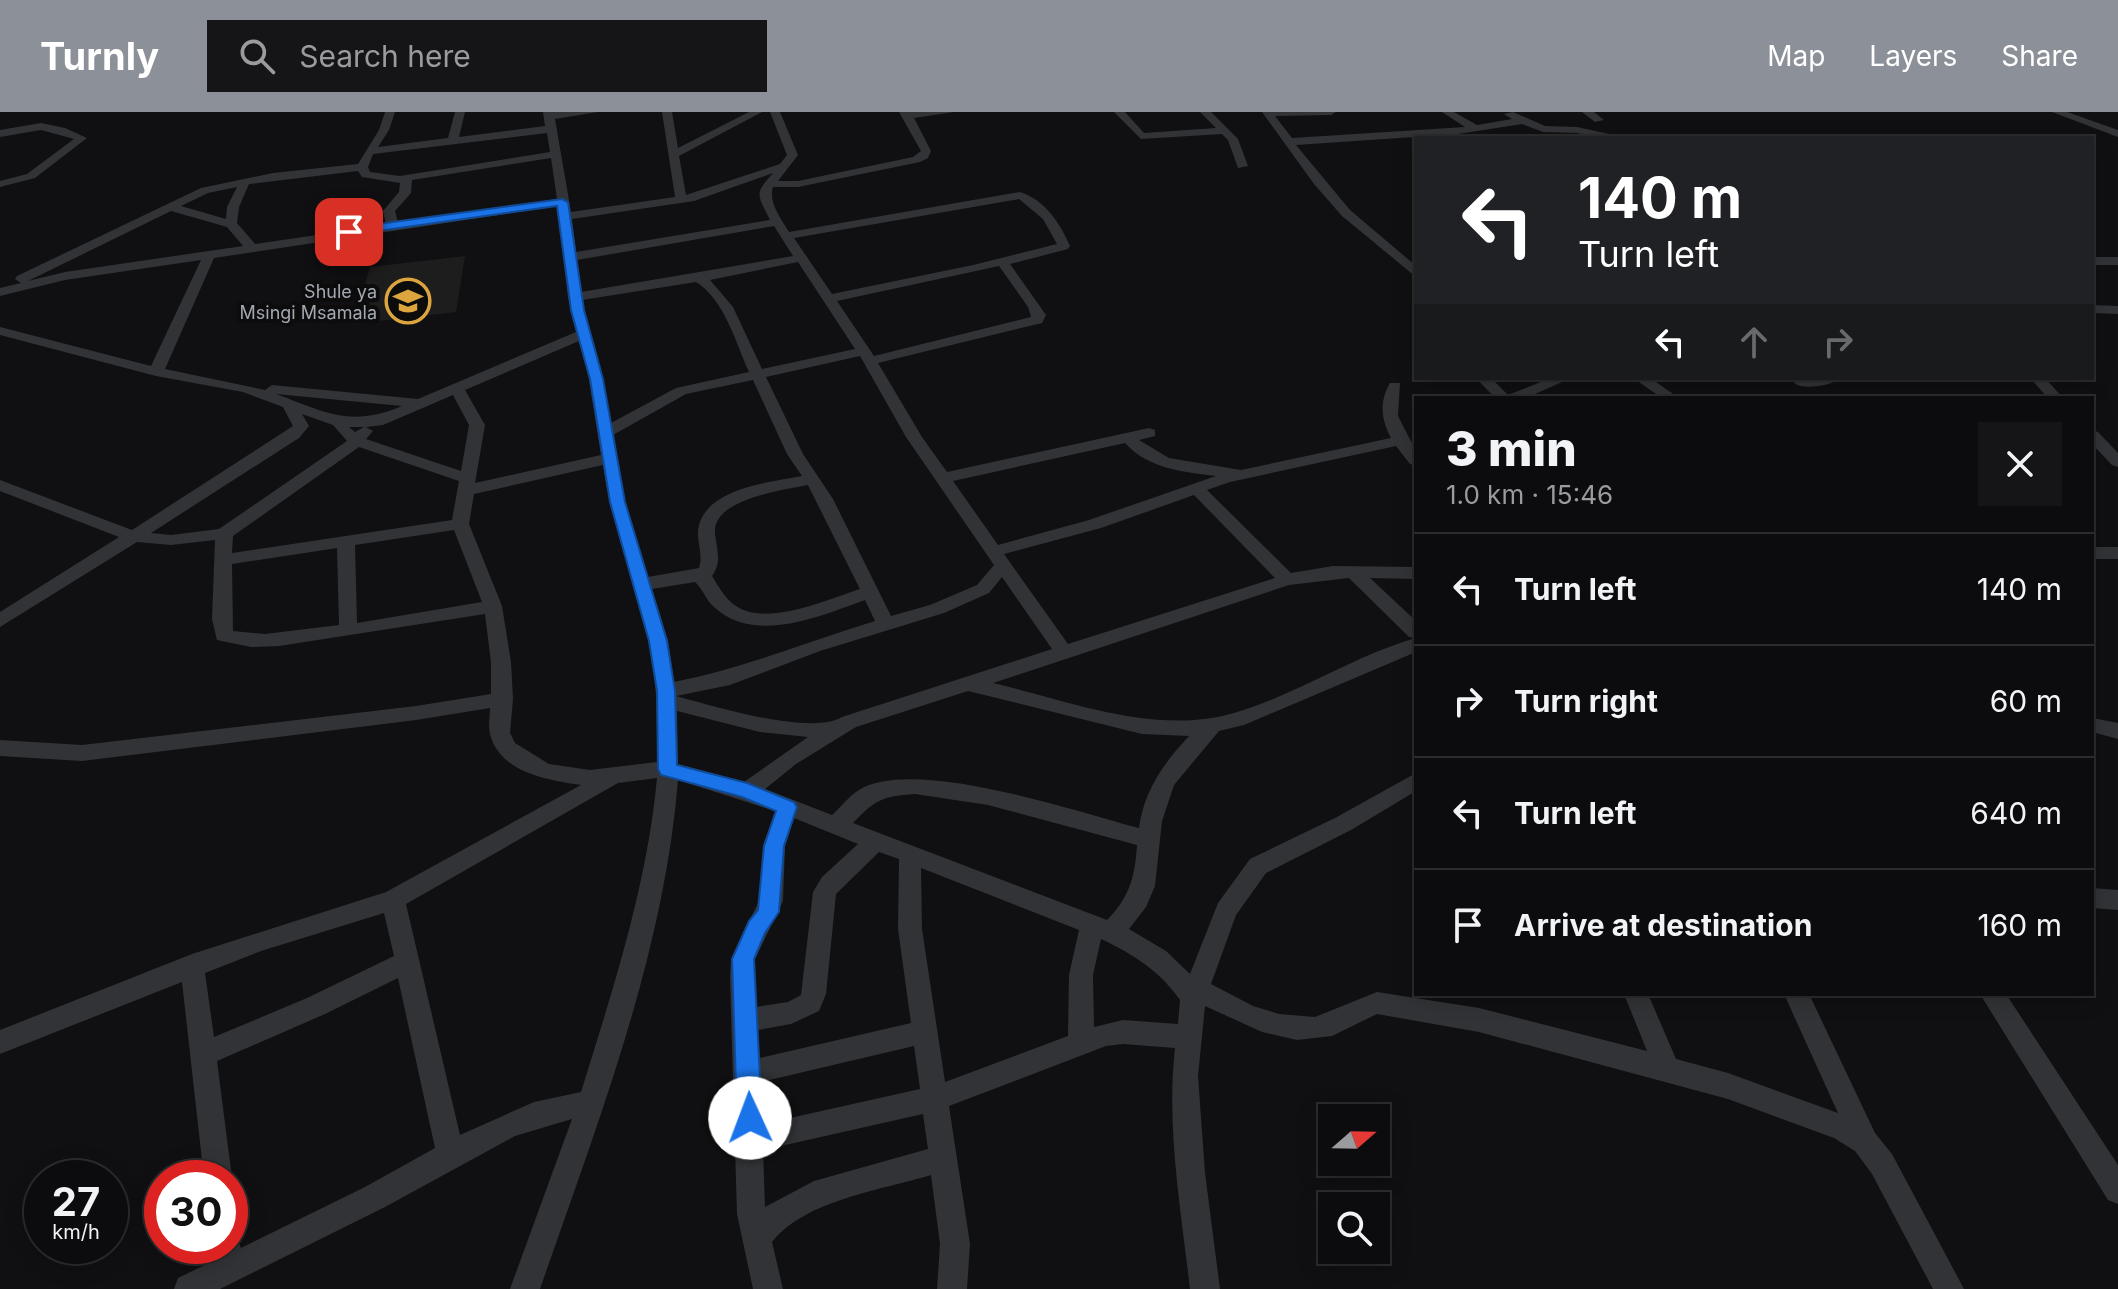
<!DOCTYPE html>
<meta charset="utf-8">
<style>
:root{--surface:#0c0c0e;--page:#151517;--text:#f1f3f6;--muted:#9a9b9e;--line:#2c2c2e;--accent:#8c9099}
body{margin:0;font-family:Inter,sans-serif;background:var(--page);color:var(--text);height:100vh;display:flex;flex-direction:column;font-size:30px;white-space:nowrap}
*{box-sizing:border-box;margin:0}
p{font-size:26px;color:var(--muted)}
.icon{flex:none;width:44px;height:44px;fill:none;stroke:currentColor;stroke-width:2;stroke-linecap:round;stroke-linejoin:round}
.map{position:relative;flex:1;overflow:hidden}
.sheet{position:absolute;left:1414px;top:284px;width:680px;height:600px;display:flex;flex-direction:column;background:var(--surface);border-radius:0px;box-shadow:0 4px 20px #0003,0 0 0 2px var(--line)}
.sheet>*{flex:none}
.top-card{position:absolute;left:1414px;top:24px;width:680px;height:244px;border-radius:0px;box-shadow:0 4px 20px #0003,0 0 0 2px var(--line);background:#202124;color:#fff;overflow:hidden}
.needle{width:52px;rotate:70deg}
.buttons{position:absolute;left:1318px;top:992px;display:grid;gap:16px}
.buttons a{display:grid;place-items:center;width:72px;height:72px;border-radius:0px;background:var(--surface);box-shadow:0 4px 20px #0003,0 0 0 2px var(--line);font-size:40px}
.speed{position:absolute;left:24px;top:1048px;display:flex;gap:16px;font-size:40px;font-weight:700;text-align:center}
.speed>*{display:grid;place-content:center;width:104px;height:104px;border-radius:50%;background:var(--surface);box-shadow:0 4px 20px #0003,0 0 0 2px var(--line);line-height:1}
.speed small{font-size:20px;font-weight:400}
.speed .limit{border:12px solid #d22;background:#fff;color:#111}
.pin{position:absolute;display:grid;place-items:center;width:68px;height:68px;color:#fff;margin:-34px;border-radius:16px;box-shadow:0 4px 12px #0006}
.me{position:absolute;width:88px;margin:-44px;rotate:358deg;stroke-linejoin:round;filter:drop-shadow(0 0 6px #0008)}
.turn{display:flex;align-items:center;gap:28px;height:168px;padding:0 32px;font-size:36px}
.turn .icon{width:104px;height:104px;stroke-width:2.5}
.turn b{display:block;font-size:56px;line-height:68px}
.lanes{display:flex;align-items:center;height:76px;padding:0 32px;background:#0003;justify-content:center;gap:40px;direction:ltr}
.lanes .off{opacity:.35}
.round{display:grid;place-items:center;flex:none;width:84px;height:84px;border-radius:0px;background:var(--page)}
.overview{display:flex;align-items:center;justify-content:space-between;height:136px;padding:0 32px}
h1{font-size:48px;font-weight:800;line-height:60px}
ul{padding:0;list-style:none}
li{display:flex;align-items:center;gap:24px;height:112px;padding:0 32px;border-top:2px solid var(--line)}
li div{flex:1}
li b{display:block;font-size:30px}
li em{font-style:normal}
header{display:flex;align-items:center;gap:48px;box-sizing:border-box;height:112px;padding:0 40px;background:var(--accent);color:#fff}
header strong{font-size:38px}
nav{display:flex;gap:44px;margin-inline-start:auto;font-size:28px}
.search{width:560px;height:72px;background:var(--page);display:flex;align-items:center;gap:20px;box-sizing:border-box;padding:0 28px;border-radius:0px;color:var(--muted);font-size:30px}
.map>svg:first-child{display:block}
</style>
<header>
<strong>Turnly</strong>
<div class="search"><svg class="icon" aria-label="search" viewBox="0 0 24 24"><circle cx="10" cy="10" r="6"/><path d="M15 15l6 6"/></svg>Search here</div>
<nav><a>Map</a><a>Layers</a><a>Share</a></nav>
</header>
<div class="map">
<svg width="2118" height="1177" viewBox="0 0 2118 1177">
<rect width="100%" height="100%" fill="#101012"/>
<path fill="#1d1d1e" d="M465,144l-9,56 -102,12 16,-57z"/>
<g fill="none" stroke-linecap="round" stroke-linejoin="round">
<path fill="#323336" fill-rule="evenodd" d="M385,0h10l-6,18 -11,17 70,-9 7,-26h10l-6,25 86,-11 -2,-14h55l-43,7 16,93 104,-15 -13,-85h10l6,36 71,-36h13l-83,44 7,39 94,-31 7,-9 -17,-43h10l18,43 -20,26h20l115,-24 8,-6 -22,-39h55l-40,6 17,33 -3,7 -8,4 -122,25h-25c-5,15 8,32 16,45l231,-40c25,8 40,31 50,54l-2,3 -58,15 36,51 -4,8 -164,40 44,74 25,35 202,-44 6,2v6l-16,4 30,18 72,12 150,-32c-10,-19 -12,-36 -1,-55h10l-2,33 18,35v15l-6,-2 -14,-18 -166,36 -23,8 84,83 42,-7 83,1v12l-46,-1 46,43v17l-7,-1 -60,-59 -60,7 -296,98c76,18 162,53 241,30 62,-18 119,-57 182,-75v14l-172,73 -25,6 -45,54 -12,36 -7,65 -9,21 -17,22 37,22 24,23 28,-71 32,-44 85,-41 81,-45v18l-65,39 -85,43 -30,42 -25,69 42,22 26,8 36,3 62,-25 102,16 168,43 -23,-57h24l28,65 52,14 110,40 -54,-119h25l66,139 17,21 72,135h-31l-61,-115 -17,-23 -21,-13 -106,-39 -249,-67 -102,-18 -45,22 -35,4 -35,-8 -57,-26 -7,70 7,97 15,116h-30c-9,-79 -24,-162 -15,-241l-52,-4 -17,2 -157,60 21,138 -3,45h-30l3,-45 -9,-69c-49,15 -126,25 -159,67l11,47h-30l-16,-75 -7,-236 1,-19 28,-58 4,-55 12,-35 -97,-31c-14,175 -81,344 -138,509h-30l62,-170 -57,17 -130,71 -165,82h-46l4,-11 35,-17 -2,-15h19v-13l6,3 5,12 124,-61 70,-39 -37,-170 -73,36 -108,47 15,117 -2,5v-5h-26l-22,-196 -182,72v-24l192,-76 194,-62 195,-107c-33,-5 -81,-12 -91,-51 -2,-8 0,-18 0,-26l-74,12 -334,41 -82,-5v-16l82,5 334,-39 75,-12v-32l-6,-48 -206,32 -28,1 -34,-7 -5,-21 3,-79 -44,5 -34,-3 -137,85v-15l119,-75 -119,-46v-11l132,50 161,-104 -10,-19 -40,-15 -87,-16 -156,-41v-8l151,39 50,-106 -136,20 -65,16v-8l21,-5 -6,-4 2,-3 184,-88 72,-15 85,-9 21,-34zM547,21l3,19 -150,24 -30,-4 -2,-5 5,-13zM551,46l6,41 -159,24 -3,-12 16,-18 1,-13zM358,59l4,6 38,6 -1,9 -16,19 3,14 -131,19 -18,-21 2,-16 10,-23zM773,61c-18,21 -17,19 -3,47l-194,32 -4,-33 122,-18zM237,75l-10,20 -1,12 -45,-13 27,-13zM1019,87l24,20 14,25 -84,21 -141,29 -38,-56zM558,94l10,91 8,35 -158,67 -146,-14 -7,5 -100,-21 49,-111zM171,99l56,16 16,19 -178,26 -37,9zM774,114l19,30 -212,36 -4,-32zM798,150l57,87 -93,20 -29,-62 -23,-27zM999,154l29,41 3,10 -157,39 -37,-55zM696,170c28,17 40,61 53,90l-73,16 -65,35 -29,-123zM579,229l10,38 12,76 -126,28 10,-58 -20,-35zM860,244l46,81 88,128 -17,20 -47,20 -39,11 -58,-117 -30,-45 -37,-77zM753,268l34,74 15,22c-31,6 -93,12 -103,49 -4,15 5,28 0,43l-51,9 -23,-75 -12,-67 73,-41zM276,282l126,12c-52,22 -77,6 -126,-12zM453,283l16,30 -8,46 -95,-32 7,-8 -7,-4 17,-2zM302,302l31,11 14,16 -128,88 -48,6 -20,-2 148,-95 10,-12zM349,315h15l-9,5zM1125,331c23,26 59,29 91,33l-127,44 -91,25 -45,-64zM359,335l100,34 -7,39 -220,33 1,-17zM603,353c9,59 31,115 45,174 10,40 9,82 9,123l-67,8 -41,-6 -34,-21 -5,-10 3,-34 -2,-37 -9,-56 -33,-82 5,-30zM808,373l52,104c-31,10 -87,35 -119,20 -14,-7 -21,-20 -29,-33 10,-14 5,-25 3,-42 -4,-35 68,-44 93,-49zM1194,383l81,83 -207,66 -64,-90 97,-26zM454,418l28,72 -125,21 -2,-78zM337,436l2,77 -74,9 -32,-3 -1,-67zM1002,465l50,72 -210,68c-32,19 -129,-11 -166,-21l54,-11 90,-34 124,-38 45,-20zM695,470c8,7 11,18 19,25 41,38 106,9 151,-7l10,21c-67,20 -132,48 -201,61l-6,-41 -16,-52zM968,579l174,43 47,2c-25,27 -45,54 -50,92 -61,-16 -226,-72 -280,-38 -10,6 -18,17 -27,25l-67,-26 31,-25 60,-37zM677,599l83,21 48,5 -64,45 -66,-18zM657,666c-10,108 -44,211 -76,314l-47,10 -74,33 -54,-231 212,-121zM915,682l73,11 149,40c-2,31 -7,52 -30,75l-254,-97c22,-23 29,-27 62,-29zM794,706l64,26 -36,33 -9,15 -12,103 -13,7 -32,5 -1,-48 28,-58 2,-55zM879,740l20,7 -1,70 13,94 -151,35 -2,-28 33,-6 28,-13 7,-17 10,-100zM921,756l158,62 -10,45 -1,61 -123,46 -23,-153zM384,801l10,43 -87,42 -93,39 -9,-64 56,-22zM1101,827c32,15 59,32 79,61l-2,24 -55,-4 -29,7 -1,-52zM914,934l6,43 -157,35 -2,-42zM923,1002l5,35 -114,32 -49,26 -2,-57z
M1114,0h11l19,21 72,-5 -16,-16h11l27,27 10,27 -10,2 -10,-28 -6,-6 -81,5z
M1262,0h74l-5,3 -56,1 17,22 173,-11 -23,-15h12l23,13 35,-6 -8,-5 9,-2 32,14 32,1 32,7h36l5,3 -51,1 -22,-5 -34,-1 -21,-8 -64,10 -162,11 54,65 66,56v11l-74,-61 -28,-32z
M1582,0h12l10,8 -9,2z
M2052,0h15l51,18v7z
M41,11l24,5 22,10 -52,40 -35,9v-6l27,-7 47,-35 -33,-9 -41,7v-7z
M2092,145h26v8h-26z
M2092,193l26,1v8l-26,-1z
M1476,266h15l17,17 43,-17h20l-45,20h-31z
M1633,266h17l29,20h-17z
M1805,266h37c-10,7 -38,13 -48,5z
M2030,266h15l18,20h-15z
M2092,318l6,2 20,21v14l-6,-2 -20,-21z
M2092,435h26v12h-26z
M2092,606l26,5v16l-26,-7z
M2092,776l26,2v20l-26,-2z
M1980,882h26l112,171v39l-10,-4z"/>
</g>
<path fill="#1a73e8" stroke="#114b97" stroke-width="2" d="M562,87l6,3 16,108 19,69 22,123 42,139 8,50 2,74 70,18 47,19 3,5 -13,39 -5,66 -14,21 -11,26 8,159 -4,9 -8,3 -9,-3 -4,-9 -5,-159 17,-38 9,-11 6,-64 12,-35 -34,-14 -81,-22 -3,-6 -1,-78 -8,-50 -39,-139 -20,-123 -19,-69 -14,-104 -208,29 -5,-3 5,-4z"/>
<defs>
<g id="school-ring" transform="scale(2.3)"><circle r="9.5" fill="#0c0c0d" stroke="#dca53e" stroke-width="1.5"/><path d="M0-5L7-2L0 1L-7-2ZM-4 1L0 2.5L4 1V4Q0 6-4 4Z" fill="#dca53e"/></g>
</defs>
<g fill-rule="evenodd">
<use href="#school-ring" x="408" y="189"/>
</g>
<g text-anchor="middle" dominant-baseline="central" stroke-width="8" stroke-linejoin="round" paint-order="stroke">
<g font-size="18" fill="#a3a8b1" stroke="#0c0c0d" text-anchor="end">
<text x="377" y="179">Shule ya<tspan x="377" dy="21">Msingi Msamala</tspan></text>
</g>
</g>
</svg>
<div class="buttons">
<a><svg class="needle" viewBox="-14 -14 28 28"><path d="M0-13l5 13h-10z" fill="#e53935"/><path d="M0 13l5-13h-10z" fill="#9a9b9e"/></svg></a>
<a><svg class="icon" aria-label="search" viewBox="0 0 24 24"><circle cx="10" cy="10" r="6"/><path d="M15 15l6 6"/></svg></a>
</div>
<div class="speed"><div>27<small>km/h</small></div><div class="limit">30</div></div>
<div class="pin" style="left:349px;top:120px;background:#d93025"><svg class="icon" aria-label="arrive" viewBox="0 0 24 24"><path d="M6 21V4h12l-3 4 3 4H6"/></svg></div>
<svg class="me" style="left:750px;top:1006px" viewBox="-20 -20 40 40"><circle r="19" fill="#fff"/><path d="M0-13L10 11 0 6-10 11z" fill="#1a73e8"/></svg>
<div class="top-card">
<div class="turn"><svg class="icon" aria-label="left" viewBox="0 0 24 24"><path d="M17 20v-9H6M10 6l-5 5 5 5"/></svg><div><b>140 m</b>Turn left</div></div>
<div class="lanes"><svg class="icon" aria-label="left" viewBox="0 0 24 24"><path d="M17 20v-9H6M10 6l-5 5 5 5"/></svg><svg class="icon off" aria-label="ahead" viewBox="0 0 24 24"><path d="M12 20V5M6 11l6-6 6 6"/></svg><svg class="icon off" aria-label="right" viewBox="0 0 24 24"><path d="M7 20v-9h11M14 6l5 5-5 5"/></svg></div>
</div>
<section class="sheet">
<div class="overview"><div><h1>3 min</h1><p>1.0 km · 15:46</p></div><a class="round"><svg class="icon" aria-label="close" viewBox="0 0 24 24"><path d="M6 6l12 12M18 6L6 18"/></svg></a></div>
<ul>
<li><svg class="icon" aria-label="left" viewBox="0 0 24 24"><path d="M17 20v-9H6M10 6l-5 5 5 5"/></svg><div><b>Turn left</b></div><em>140 m</em></li>
<li><svg class="icon" aria-label="right" viewBox="0 0 24 24"><path d="M7 20v-9h11M14 6l5 5-5 5"/></svg><div><b>Turn right</b></div><em>60 m</em></li>
<li><svg class="icon" aria-label="left" viewBox="0 0 24 24"><path d="M17 20v-9H6M10 6l-5 5 5 5"/></svg><div><b>Turn left</b></div><em>640 m</em></li>
<li><svg class="icon" aria-label="arrive" viewBox="0 0 24 24"><path d="M6 21V4h12l-3 4 3 4H6"/></svg><div><b>Arrive at destination</b></div><em>160 m</em></li>
</ul>
</section>
</div>
